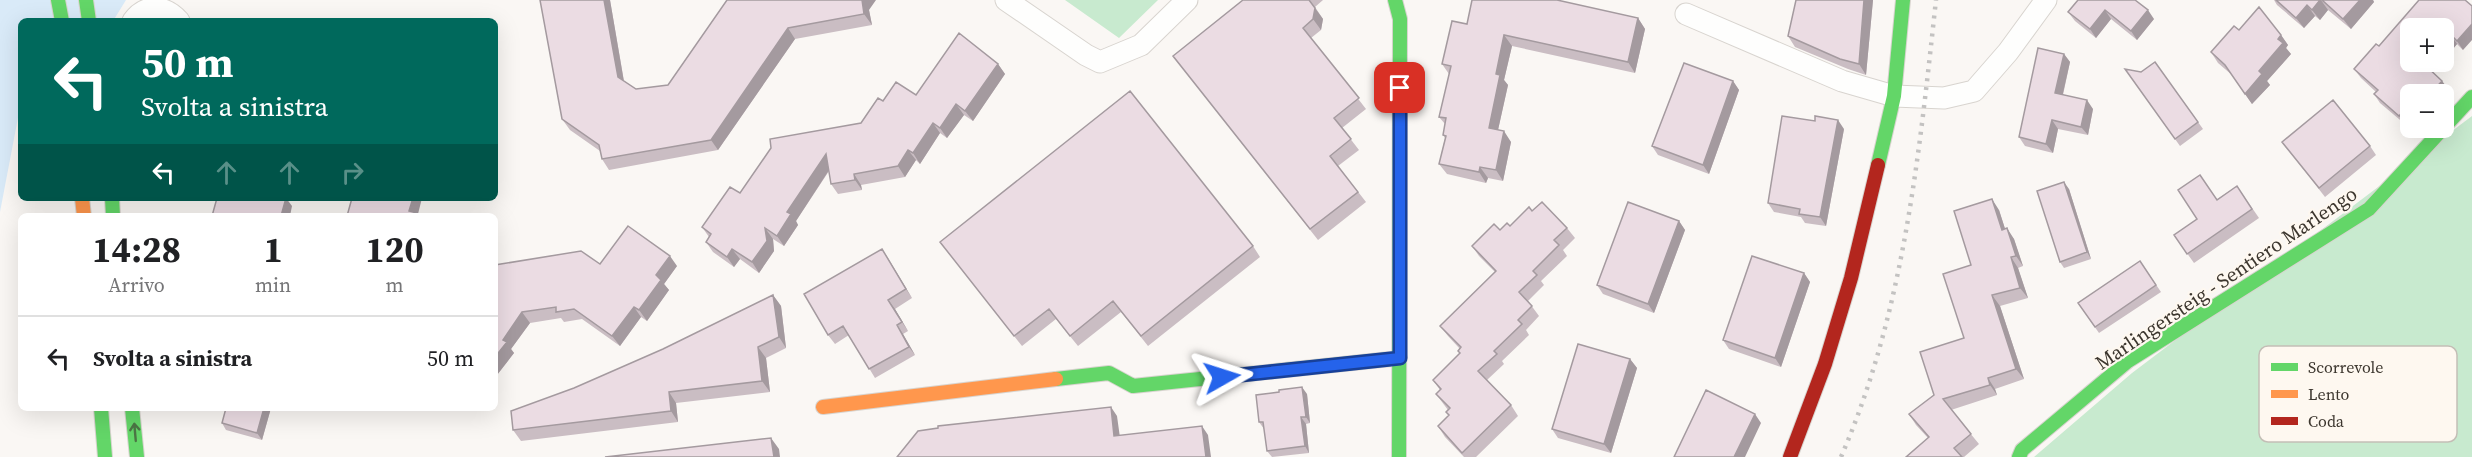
<!DOCTYPE html>
<html lang="it">
<meta charset="utf-8">
<style>
:root{--surface:#fff;--page:#f2f2f2;--text:#202124;--muted:#757577;--line:#e0e0e0}
body{margin:0;font-family:"Source Serif 4",serif;background:var(--page);color:var(--text);height:100vh;display:flex;flex-direction:column;font-size:22px;white-space:nowrap}
*{box-sizing:border-box;margin:0}
p{font-size:20px;color:var(--muted)}
.icon{flex:none;width:33px;height:33px;fill:none;stroke:currentColor;stroke-width:2;stroke-linecap:round;stroke-linejoin:round}
.map{position:relative;flex:1;overflow:hidden}
.panel{position:absolute;left:18px;top:213px;width:480px;height:198px;display:flex;flex-direction:column;background:var(--surface);border-radius:9px;box-shadow:0 6px 24px #0002}
.panel>*{flex:none}
.guide{position:absolute;left:18px;top:18px;width:480px;height:183px;border-radius:9px;box-shadow:0 6px 24px #0002;background:#00695c;color:#fff;overflow:hidden}
.tools{position:absolute;left:2400px;top:18px;display:grid;gap:12px}
.tools a{display:grid;place-items:center;width:54px;height:54px;border-radius:9px;background:var(--surface);box-shadow:0 6px 24px #0002;font-size:30px}
.pin{position:absolute;display:grid;place-items:center;width:51px;height:51px;color:#fff;margin:-26px;border-radius:12px;box-shadow:0 3px 9px #0006}
.me{position:absolute;width:66px;margin:-33px;rotate:84deg;stroke-linejoin:round;filter:drop-shadow(0 0 4px #0008)}
.turn{display:flex;align-items:center;gap:21px;height:126px;padding:0 24px;font-size:27px}
.turn .icon{width:78px;height:78px;stroke-width:2.5}
.turn b{display:block;font-size:42px;line-height:51px}
.lanes{display:flex;align-items:center;height:57px;padding:0 24px;background:#0003;justify-content:center;gap:30px;direction:ltr}
.lanes .off{opacity:.35}
.eta{display:flex;justify-content:space-evenly;align-items:center;height:102px;text-align:center}
.eta b{font-size:36px;font-weight:700;line-height:42px}
ul{padding:0;list-style:none}
li{display:flex;align-items:center;gap:18px;height:84px;padding:0 24px;border-top:2px solid var(--line)}
li div{flex:1}
li b{display:block;font-size:22px}
li em{font-style:normal}
.map>svg:first-child{display:block}
</style>
<div class="map">
<svg width="2472" height="457" viewBox="0 0 2472 457">
<rect width="100%" height="100%" fill="#faf7f4"/>
<path fill="#c8eacf" d="M1065,0h93l-39,38z
M2472,116v341h-438l98,-84z"/>
<path fill="#d9eaf8" d="M0,0h126l-13,21h-92v81l-21,110z"/>
<g fill="none" stroke-linecap="round" stroke-linejoin="round">
<g stroke="#d8d4cf" stroke-width="23">
<path id="street" d="M1006,0l80,55 14,7 41,-17 46,-45
M1686,14l156,67 52,15 50,2 30,-7 34,-39 38,-52
M133,21c13,-18 33,-15 46,0"/>
</g>
<g stroke="#d8d4cf" stroke-width="16">
<path id="fast" d="M58,0l4,21
M86,0l3,21
M1395,0l5,19 -1,438
M1878,165l16,-69 9,-96
M112,198l1,18
M1056,379l53,-6 24,13 267,-28
M101,408l4,49
M132,408l5,49
M2019,457l3,-7 106,-89 241,-152 103,-112"/>
</g>
<g stroke="#d8d4cf" stroke-width="16">
<path id="slow" d="M82,198l2,18
M823,407l233,-28"/>
</g>
<g stroke="#d8d4cf" stroke-width="16">
<path id="jam" d="M1790,457l35,-93 26,-86 27,-113"/>
</g>
<use href="#street" stroke="#fefefd" stroke-width="21"/>
<use href="#fast" stroke="#63d668" stroke-width="14"/>
<use href="#slow" stroke="#ff974d" stroke-width="14"/>
<use href="#jam" stroke="#b3261e" stroke-width="14"/>
<path stroke="#c3c2c1" stroke-width="4.5" stroke-dasharray="3 6" stroke-linecap="butt" d="M1841,457c63,-145 78,-302 95,-457"/>
</g>
<path fill="#cabdc3" d="M540,0h70l14,81 12,8 32,-4 59,-85 142,10 3,15 -77,14 -77,111 -109,20 -7,-11 -2,-8 -30,-21 -8,-11z
M1243,0h80l-8,7 8,12 -2,11 -10,8 55,71 -24,19 17,22 -21,16 28,36 -48,38 -145,-184z
M1796,0h77l-7,75 -18,-6 -53,-22 -7,-11z
M2078,0l76,19 -17,21 -26,-21 -15,19 -21,-17 -7,-9z
M2274,0h99l1,2 -23,27 -23,-19 -8,10 -5,-4 -11,12 -27,-23z
M2465,0l-2,50 -6,-6 -13,16v-32l-2,34 -9,10 9,9 7,9 -39,4 -4,31 -26,-22 -6,-9 2,-2 -15,-14 -7,-9 25,-23z
M1638,18l7,11 -10,44 -123,-27 -8,34 4,5 -10,45 13,12 -8,39 -15,-3 -2,5 -39,-9 -8,-10 6,-26 -2,-3 2,-11 -6,-7 10,-43 -7,-10 25,-40z
M2239,30l42,5 7,10 -2,3 5,6 -24,27 3,4 -18,19 -20,-29 -14,-12 -7,-11z
M2064,54l6,8 -7,33 30,14 -5,26 -30,-6 -5,24 -28,-7 -6,-9z
M2155,62l48,67 -23,17 -55,-77 16,3z
M998,64l7,10 -32,47 -9,-6 -17,23 -7,-5 -20,31 -4,-4 -11,17 -44,8 1,5 -24,4 -7,-10 -2,-13 -33,50 2,4 -14,21 -11,-7 1,12 -15,22 -19,-14 -6,8 -21,-15 -7,-10 3,-5 -7,-10 38,-34 121,-70 22,-22 33,-6z
M1733,81l6,9 -30,84 -51,-19 -6,-9z
M1844,129l-18,97 -21,-3 -4,-6 -27,-5 -6,-9z
M2282,142l88,4 6,9 -51,42z
M2237,186l22,32 -65,45 -20,-28 23,-16 20,-20z
M2069,189l22,70 -27,9 -4,-6z
M1999,210l6,19 9,10 9,27 -5,2 10,30 -28,8 24,73 -29,10 2,6 -46,15 28,34 -15,13h-58l22,-19 -12,-13 -7,-11 25,-19 30,-57 7,-73z
M1532,211l35,17 8,10 -12,12 4,6 -26,25 3,4 -16,16 11,15 -13,14 3,5 -27,26 2,3 -17,16 24,25 7,11 -42,41h-12l-19,-20 -7,-11 11,-10 -3,-4 2,-2 -12,-16 4,-4 -7,-10 27,-27v-4l-12,-13 -8,-10 55,-54 -16,-16 -7,-10 38,-20z
M1679,221l6,9 -31,83 -51,-19 -6,-9z
M940,242l313,4 7,11 -112,89 -27,-34 -43,34 -22,-27 -34,27z
M882,249l30,49 -17,11 13,22 -5,3 12,21 -40,23 -26,-43 -14,9 -7,-9z
M2140,261l21,31 -62,41 -21,-30z
M600,264l77,2 -13,18 5,6 -22,31 -6,-4 -21,29 -38,-27 -18,3 -3,-4 -31,5 -19,26 3,4 -17,22 -2,-1v-109z
M1804,273l6,9 -29,85 -52,-18 -6,-9z
M773,295l8,11 5,42 -20,10 4,34 -94,11 2,19 -157,19 -8,-11 61,-42 89,-39z
M1630,359l7,9 -26,85 -53,-15 -6,-9z
M1307,394l3,29 -4,1 3,29 -37,4 -5,-6 -3,-22 -5,-7z
M226,408h45l-9,32 -36,-10 -4,-7z"/>
<path fill="#a49a9f" d="M604,0h6l15,88 -7,-11z
M862,0h14l-7,10 3,15 -8,-11z
M1864,0h9l-7,75 -7,-11z
M2320,0h1l7,10 -8,10 -8,-10z
M2360,0h13l1,2 -23,27 -8,-10z
M2307,5l8,11 -11,12 -8,-10z
M1315,8l8,11 -2,11 -8,-11z
M2105,10l6,9 -15,19 -6,-9z
M2148,10l6,9 -17,21 -6,-9z
M1638,18l7,11 -10,44 -7,-11z
M2472,24v16l-9,10 -6,-9z
M788,28l7,11 -77,111 -7,-10z
M1504,35l8,11 -8,34 4,5 -12,54 -7,-11 7,-54z
M2281,35l7,10 -2,3 5,6 -24,27 3,4 -18,19 -7,-10 33,-55z
M2451,35l6,9 -13,16v-16z
M2064,54l6,8 -9,40 -6,-9z
M2428,62h14l-11,12 -6,-9z
M998,64l7,10 -32,47 -8,-10z
M1733,81l6,9 -30,84 -6,-9z
M2442,81l7,9 -5,6v-2h-14z
M2087,100l6,9 -5,26 -7,-8z
M956,104l8,11 -17,23 -7,-10z
M2410,104v16l-4,5 -7,-9z
M1838,120l6,9 -18,97 -6,-9z
M2052,120l6,9 -5,24 -7,-9z
M933,123l7,10 -20,31 -7,-11z
M1504,131l7,11 -8,39 -7,-11z
M908,150l8,10 -11,17 -7,-11z
M826,154l7,10 -37,57 2,4 -14,21 -7,-10 10,-24z
M1480,167l8,11 -2,5 -7,-11z
M854,174l7,11 1,5 -7,-10z
M2064,182l5,7 22,70 -4,-7z
M286,198l6,8 -2,10h-9z
M413,198h9l-4,16 1,2h-6l-4,-5z
M1992,199l7,11 10,31 -7,-11z
M1679,221l6,9 -31,83 -6,-9z
M765,228l8,11 1,12 -15,22 -7,-11z
M2007,228l7,11 9,27 -7,-10z
M732,249l8,10 -6,8 -7,-10z
M882,249l6,9 24,40 -6,-9z
M670,256l7,10 -13,18 5,6 -22,31 -8,-11 17,-35z
M2011,257l7,11 10,30 -8,-10z
M1804,273l6,9 -29,85 -6,-9z
M773,295l8,11 5,42 -7,-11z
M1992,295l8,11 24,73 -8,-10z
M888,300l7,9 13,22 -6,-9z
M634,307l7,10 -21,29 -8,-10z
M522,312l8,11 -19,26 3,4 -17,22 -2,-3v-15l8,-17z
M897,325l6,9 12,21 -6,-8z
M758,347l8,11 4,34 -8,-11z
M1630,359l7,9 -26,85 -7,-9z
M1988,378l7,11 2,6 -7,-10z
M1302,387l5,7 3,29 -4,-6z
M669,392l7,11 2,19 -7,-11z
M1111,407l6,9 4,29 -7,-9z
M264,408h7l-9,32 -5,-7z
M1755,414l6,9 -16,34h-11z
M1301,417l5,7 3,29 -4,-7z
M1202,426l6,9 3,22h-5z
M771,438l8,11 1,8h-6z"/>
<path fill="#ebdce3" stroke="#a49a9f" stroke-width="1.5" d="M540,0h64l14,77 18,12 32,-4 59,-85h135l2,14 -76,14 -77,112 -109,19 -3,-14 -37,-26z
M1243,0h66l6,8 -2,11 -10,9 56,70 -25,20 17,21 -21,17 28,36 -48,37 -137,-173z
M1472,0h85l81,18 -10,44 -124,-27 -8,39 4,1 -11,53 15,3 -8,39 -16,-3 -1,5 -40,-8 7,-28 -3,-1 3,-17 -7,-1 12,-51 -9,-2 10,-43 15,3z
M1796,0h68l-5,64 -19,-5 -52,-23z
M2078,0h57l13,10 -17,21 -26,-21 -15,19 -22,-17z
M2276,0h44l-8,10 -5,-5 -11,13z
M2322,0h38l-17,19z
M2419,0h46l7,6v18l-15,17 -6,-6 -7,9v-16h-34v34h18l-3,3 17,16 -12,13h-20v10l-11,12 -25,-22 4,-4 -24,-21 22,-25 3,2z
M2259,7l22,28 -3,4 5,4 -24,28 3,3 -17,20 -20,-29 -14,-13 23,-26 5,4z
M959,33l39,31 -33,47 -9,-7 -16,24 -7,-5 -20,30 -5,-3 -10,16 -44,8 1,6 -24,4 -5,-30 -39,58 4,2 -14,22 -12,-8 2,13 -15,21 -20,-13 -5,8 -21,-15 5,-8 -9,-7 28,-40 10,6 31,-45 -1,-9 91,-16 17,-25 5,3 13,-19 20,13z
M2038,48l26,6 -9,39 32,7 -6,27 -29,-7 -6,24 -27,-7z
M2155,62l43,60 -23,17 -50,-70 16,3z
M1684,63l49,18 -30,84 -51,-19z
M1130,91l123,155 -112,90 -28,-35 -43,35 -21,-27 -35,27 -74,-94z
M2333,100l37,46 -51,42 -37,-46z
M1782,116l33,5v-5l23,4 -18,97 -21,-3 1,-5 -32,-6z
M2200,175l17,25 20,-14 15,23 -65,45 -13,-19 23,-16 -19,-29z
M2064,182l23,70 -27,10 -23,-71z
M217,198h69l-5,18h-69z
M352,198h61l-4,13 8,2v3h-70z
M1992,199l10,31 5,-2 9,28 -5,1 9,31 -28,7 24,74 -28,9 2,7 -47,14 28,35 -17,14 8,9h-56l23,-20 -20,-23 25,-19 -14,-43 44,-14 -21,-64 28,-9 -17,-54z
M1542,202l25,26 -13,12 5,5 -26,26 4,4 -18,17 13,14 -14,14 4,4 -28,27 3,3 -19,17 33,34 -49,48 -24,-27 11,-11 -3,-3 4,-4 -14,-14 5,-5 -8,-9 27,-27 -2,-2 3,-4 -21,-21 56,-55 -24,-25 22,-22 6,6 7,-7 3,3 19,-19 3,4z
M1628,202l51,19 -31,83 -51,-19z
M628,226l42,30 -14,19 5,5 -22,30 -5,-3 -22,29 -38,-27 -18,3v-5l-34,5 -19,28 4,2 -12,15v-92l86,-14 19,13z
M882,249l24,40 -18,11 14,22 -5,3 12,22 -40,22 -26,-43 -15,9 -24,-41z
M1752,256l52,17 -29,85 -52,-18z
M2140,261l16,24 -61,42 -17,-24z
M773,295l6,42 -21,10 4,34 -93,11 2,19 -158,19 -2,-19 63,-23 89,-39z
M1578,344l52,15 -26,85 -52,-15z
M1302,387l4,30h-5l4,29 -38,5 -4,-29h-4l-3,-27 23,-3v-2z
M1706,390l49,24 -21,43h-60z
M1111,407l3,29 88,-10 4,31h-309l21,-26 20,-3v-2z
M226,408h38l-7,25 -35,-10z
M771,438l3,19h-169z"/>
<defs><path id="oneway-shaft" d="M-6 0H5M1.5-3L5.5 0L1.5 3" fill="none" stroke-width="1.6" stroke-linecap="round" stroke-linejoin="round" transform="scale(1.5)"/></defs>
<use stroke="#4c7645" href="#oneway-shaft" transform="translate(135 432) rotate(-95)"/>
<g fill="none" stroke-linecap="round" stroke-linejoin="round">
<g stroke="#184099" stroke-width="15">
<path id="route" d="M1222,377l178,-19v-270"/>
</g>
<use href="#route" stroke="#2563eb" stroke-width="10"/>
</g>
<g text-anchor="middle" dominant-baseline="central" stroke-width="4.5" stroke-linejoin="round" paint-order="stroke">
<g font-size="20" fill="#3c362e" stroke="#fef8f0">
<text transform="translate(2226 278) rotate(-34)">Marlingersteig - Sentiero Marlengo</text>
</g>
</g>
<rect x="2259" y="346" width="198" height="96" rx="9" fill="#fef8f0" stroke="#c4beb6" stroke-width="1.5"/>
<rect x="2271" y="363" width="27" height="8" fill="#63d668"/>
<rect x="2271" y="390" width="27" height="8" fill="#ff974d"/>
<rect x="2271" y="417" width="27" height="8" fill="#b3261e"/>
<g font-size="16" fill="#3c362e">
<text x="2308" y="373">Scorrevole</text>
<text x="2308" y="400">Lento</text>
<text x="2308" y="427">Coda</text>
</g>
</svg>
<div class="tools">
<a>+</a>
<a>−</a>
</div>
<div class="pin" style="left:1400px;top:88px;background:#d93025"><svg class="icon" aria-label="arrive" viewBox="0 0 24 24"><path d="M6 21V4h12l-3 4 3 4H6"/></svg></div>
<svg class="me" style="left:1222px;top:377px" viewBox="-20 -20 40 40"><path d="M0-17L14 15 0 8-14 15z" fill="#2563eb" stroke="#fff" stroke-width="4"/></svg>
<div class="guide">
<div class="turn"><svg class="icon" aria-label="left" viewBox="0 0 24 24"><path d="M17 20v-9H6M10 6l-5 5 5 5"/></svg><div><b>50 m</b>Svolta a sinistra</div></div>
<div class="lanes"><svg class="icon" aria-label="left" viewBox="0 0 24 24"><path d="M17 20v-9H6M10 6l-5 5 5 5"/></svg><svg class="icon off" aria-label="ahead" viewBox="0 0 24 24"><path d="M12 20V5M6 11l6-6 6 6"/></svg><svg class="icon off" aria-label="ahead" viewBox="0 0 24 24"><path d="M12 20V5M6 11l6-6 6 6"/></svg><svg class="icon off" aria-label="right" viewBox="0 0 24 24"><path d="M7 20v-9h11M14 6l5 5-5 5"/></svg></div>
</div>
<section class="panel">
<div class="eta">
<div><b>14:28</b><p>Arrivo</p></div>
<div><b>1</b><p>min</p></div>
<div><b>120</b><p>m</p></div>
</div>
<ul>
<li><svg class="icon" aria-label="left" viewBox="0 0 24 24"><path d="M17 20v-9H6M10 6l-5 5 5 5"/></svg><div><b>Svolta a sinistra</b></div><em>50 m</em></li>
</ul>
</section>
</div>
